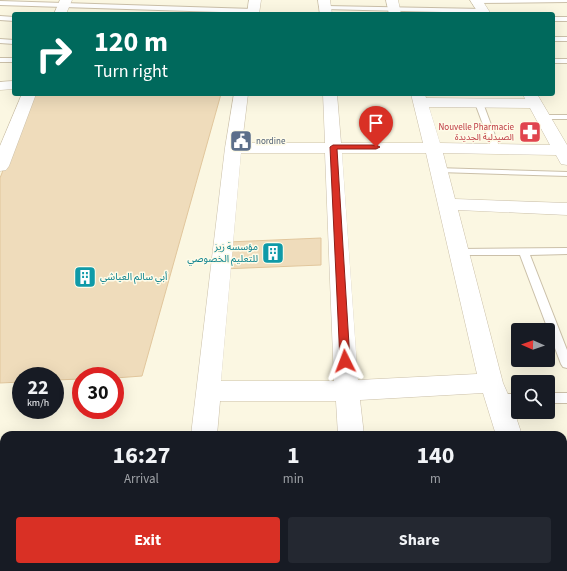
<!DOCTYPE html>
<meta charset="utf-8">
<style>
:root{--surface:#171b24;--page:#242831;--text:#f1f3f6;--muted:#9ea1a6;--accent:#d93025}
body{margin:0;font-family:"Source Sans 3","Noto Sans Arabic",sans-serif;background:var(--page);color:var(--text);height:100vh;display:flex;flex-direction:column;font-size:15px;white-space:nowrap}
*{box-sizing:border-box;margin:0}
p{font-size:13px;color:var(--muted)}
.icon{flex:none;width:22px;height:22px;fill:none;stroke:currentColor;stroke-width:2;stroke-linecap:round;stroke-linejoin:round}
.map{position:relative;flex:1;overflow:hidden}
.sheet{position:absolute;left:0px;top:431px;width:567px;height:140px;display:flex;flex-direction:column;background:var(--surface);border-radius:12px 12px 0 0;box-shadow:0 4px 16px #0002}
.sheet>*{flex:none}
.guide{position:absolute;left:12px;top:12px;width:543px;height:84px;border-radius:4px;box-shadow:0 4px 16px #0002;background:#00695c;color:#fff;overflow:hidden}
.needle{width:26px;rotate:272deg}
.controls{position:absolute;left:511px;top:323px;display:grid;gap:8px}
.controls a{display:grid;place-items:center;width:44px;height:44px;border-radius:4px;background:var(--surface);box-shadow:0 4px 16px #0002;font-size:20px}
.speed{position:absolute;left:12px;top:367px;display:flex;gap:8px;font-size:20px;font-weight:700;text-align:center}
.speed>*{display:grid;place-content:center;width:52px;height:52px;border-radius:50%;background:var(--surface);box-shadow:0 4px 16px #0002;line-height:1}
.speed small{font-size:10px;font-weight:400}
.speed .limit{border:6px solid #d22;background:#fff;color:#111}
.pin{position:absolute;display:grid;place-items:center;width:34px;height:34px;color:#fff;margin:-41px -17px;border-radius:50% 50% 50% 0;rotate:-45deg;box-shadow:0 0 4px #0007}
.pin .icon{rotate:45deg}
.me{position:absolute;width:44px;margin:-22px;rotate:357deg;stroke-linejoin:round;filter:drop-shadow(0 0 3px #0008)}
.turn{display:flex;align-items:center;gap:14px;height:84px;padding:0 16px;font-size:18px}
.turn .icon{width:52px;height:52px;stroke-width:2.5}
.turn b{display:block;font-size:28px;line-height:34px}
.eta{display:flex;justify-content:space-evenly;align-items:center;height:68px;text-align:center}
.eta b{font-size:24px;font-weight:700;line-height:28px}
.button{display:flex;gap:8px;margin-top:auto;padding:8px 16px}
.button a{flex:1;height:46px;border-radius:4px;background:var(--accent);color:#fff;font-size:16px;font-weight:700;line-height:46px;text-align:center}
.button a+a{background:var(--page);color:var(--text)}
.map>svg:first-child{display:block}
</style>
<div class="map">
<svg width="567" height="571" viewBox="0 0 567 571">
<rect width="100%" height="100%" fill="#fbf7e2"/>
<path fill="#efdcbb" stroke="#e1c69c" d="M33,94h188l-79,282 -27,2v-2h-34v3l-26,1v-4h-34v6l-21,1v-205z
M321,238v27l-99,4 6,-27z"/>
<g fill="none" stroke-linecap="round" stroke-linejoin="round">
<g stroke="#cbc0a9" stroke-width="2">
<path id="lane" d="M475,0h92v2l-90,1 -2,-1z
M0,1l253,8 3,2 -3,2 -253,-8z
M326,6l157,3 3,2 -3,2 -159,-4v-2z
M0,16l14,1v4l-14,-1z
M553,17h14v4h-14z
M553,37h14v4h-14z
M0,39l14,1v4l-14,-1z
M0,58h14v4h-14z
M553,59h14v4h-14z
M476,101h6l1,2 17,46 -1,2h-3l-4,-2 -17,-46z
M540,115h27v4h-27z
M436,168l131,4v4l-128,-4 -4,-2z
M567,248v6l-37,1 37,95v18l-4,-1 -2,-3 -41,-109h-61l-5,-3 5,-3z
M548,393h19v10h-19z
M498,394h20v10l-24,-2 -2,-3 2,-3z"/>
</g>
<g stroke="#cbc0a9" stroke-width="1">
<path id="street" d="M60,0h12l-6,14h-12z
M249,0h12l-2,14h-12z
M318,0h12l2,14h-12z
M386,0h12l3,14h-12z
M470,0h12l9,14h-12z
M14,81v8l-14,1v-8z
M22,94h14l-27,72 -3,4 -6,1v-25z
M234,94h14l-6,49h83l-2,-49h14l4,49h82l-12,-49h14l1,4 99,1 -2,-5h14l30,51v20l-6,-1 -5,-9 -113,-2 12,46 112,4v12l-109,-5 45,173 7,16 12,36h-26l-13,-42 -123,7 4,35h-26l-2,-34h-116l-3,34h-26l34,-287zM429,107l101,1 20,37 -110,-2zM241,153h84l9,228h-113zM342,153h84l51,221 -119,6z
M563,479h4v26h-4z
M173,567h30v4h-30z
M351,567h30v4h-30z
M529,567h30l1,4h-30z"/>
</g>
<use href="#lane" fill="#fff" fill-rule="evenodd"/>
<use href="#street" fill="#fff" fill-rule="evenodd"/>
</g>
<path fill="#d93025" stroke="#8d1f18" d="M333,145h43l4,2 -4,2h-39l13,212 -2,3h-7l-1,-3 -10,-214z"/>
<defs>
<g id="pharmacy-square" transform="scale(1.15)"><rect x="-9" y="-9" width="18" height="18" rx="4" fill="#e0444e" stroke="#fefbe8"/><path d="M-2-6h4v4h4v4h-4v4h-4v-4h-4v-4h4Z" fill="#fff"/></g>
<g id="civic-square" transform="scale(1.15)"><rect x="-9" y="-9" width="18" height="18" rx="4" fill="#5c6f8a" stroke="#fefbe8"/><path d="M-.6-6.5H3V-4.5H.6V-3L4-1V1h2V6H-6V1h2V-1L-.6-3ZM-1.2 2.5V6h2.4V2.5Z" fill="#fff"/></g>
<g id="building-square" transform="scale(1.15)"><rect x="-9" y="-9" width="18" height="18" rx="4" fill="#0f9aa8" stroke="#fefbe8"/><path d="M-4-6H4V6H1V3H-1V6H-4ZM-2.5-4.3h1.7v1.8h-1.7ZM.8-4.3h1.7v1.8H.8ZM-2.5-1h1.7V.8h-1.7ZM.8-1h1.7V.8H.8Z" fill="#fff"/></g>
</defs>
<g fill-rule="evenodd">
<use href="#pharmacy-square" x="530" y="132"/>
<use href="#civic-square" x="241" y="141"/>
<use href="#building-square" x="273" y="253"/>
<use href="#building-square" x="85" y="277"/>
</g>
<g text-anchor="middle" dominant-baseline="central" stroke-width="3" stroke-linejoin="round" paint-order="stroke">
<g font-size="9" fill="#be3a42" stroke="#fefbe8" text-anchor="end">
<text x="514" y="127">Nouvelle Pharmacie<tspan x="514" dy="10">الصيدلية الجديدة</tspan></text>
</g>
<g font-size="9" fill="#4e5e75" stroke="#fefbe8" text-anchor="start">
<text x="256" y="141">nordine</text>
</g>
<g font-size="10" fill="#0d838f" stroke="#fefbe8" text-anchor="end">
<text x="258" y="247">مؤسسة زيز<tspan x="258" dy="12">للتعليم الخصوصي</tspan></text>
<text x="100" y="277" text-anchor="start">أبي سالم العياشي</text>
</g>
</g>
</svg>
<div class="controls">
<a><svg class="needle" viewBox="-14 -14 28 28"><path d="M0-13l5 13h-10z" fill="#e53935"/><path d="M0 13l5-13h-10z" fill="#9ea1a6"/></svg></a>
<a><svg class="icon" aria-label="search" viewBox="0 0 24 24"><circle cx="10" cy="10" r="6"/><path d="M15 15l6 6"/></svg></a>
</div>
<div class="speed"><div>22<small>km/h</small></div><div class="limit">30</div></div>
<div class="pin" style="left:376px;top:147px;background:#d93025"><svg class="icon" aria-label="arrive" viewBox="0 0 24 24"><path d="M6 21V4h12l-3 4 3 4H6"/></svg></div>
<svg class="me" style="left:345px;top:361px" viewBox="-20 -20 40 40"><path d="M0-17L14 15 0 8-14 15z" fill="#d93025" stroke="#fff" stroke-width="4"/></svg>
<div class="guide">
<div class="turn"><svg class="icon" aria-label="right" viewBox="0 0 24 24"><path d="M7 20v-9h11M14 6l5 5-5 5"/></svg><div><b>120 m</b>Turn right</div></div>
</div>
<section class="sheet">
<div class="eta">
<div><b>16:27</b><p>Arrival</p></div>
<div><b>1</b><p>min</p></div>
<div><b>140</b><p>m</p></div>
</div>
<div class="button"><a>Exit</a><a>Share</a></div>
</section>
</div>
